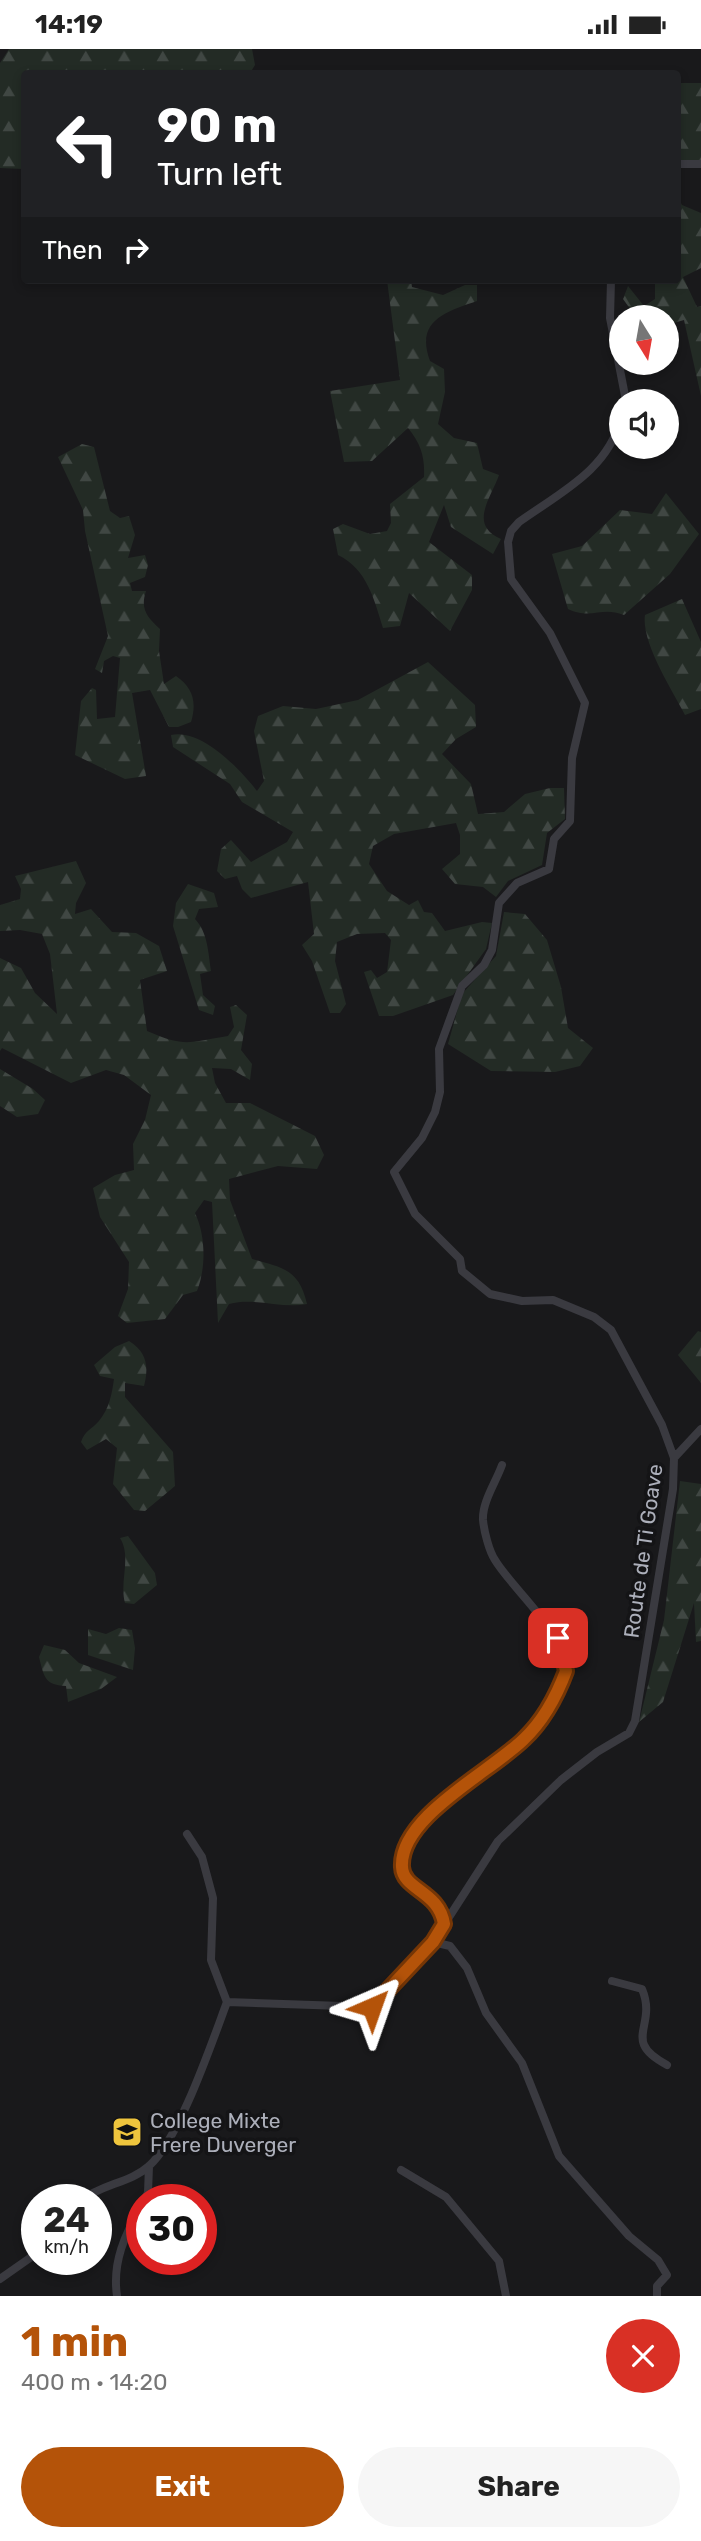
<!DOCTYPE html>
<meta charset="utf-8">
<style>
:root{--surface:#fff;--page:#f6f6f6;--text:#222;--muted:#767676;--accent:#b45309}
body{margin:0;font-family:Rubik,sans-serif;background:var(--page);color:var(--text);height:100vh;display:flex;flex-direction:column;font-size:26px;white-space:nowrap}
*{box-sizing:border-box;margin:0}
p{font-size:23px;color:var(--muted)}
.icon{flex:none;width:38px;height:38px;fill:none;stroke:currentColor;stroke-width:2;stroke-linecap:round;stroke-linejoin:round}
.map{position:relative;height:2247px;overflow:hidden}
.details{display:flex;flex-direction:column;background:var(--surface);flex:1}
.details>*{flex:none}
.top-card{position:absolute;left:21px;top:21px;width:660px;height:214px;border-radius:7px;box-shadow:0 4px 10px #0003;background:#202124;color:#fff;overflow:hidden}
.needle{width:46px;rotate:169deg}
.tools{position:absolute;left:609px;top:256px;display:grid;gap:14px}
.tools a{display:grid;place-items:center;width:70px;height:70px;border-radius:50%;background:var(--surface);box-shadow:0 4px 10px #0003;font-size:35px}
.speed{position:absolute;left:21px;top:2135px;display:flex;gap:14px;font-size:35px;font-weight:700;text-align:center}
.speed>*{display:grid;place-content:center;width:91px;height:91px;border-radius:50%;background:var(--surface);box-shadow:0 4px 10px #0003;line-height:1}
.speed small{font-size:18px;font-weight:400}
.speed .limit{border:10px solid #d22;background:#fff;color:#111}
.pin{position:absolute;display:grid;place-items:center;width:60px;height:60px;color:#fff;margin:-30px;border-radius:14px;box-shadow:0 4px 10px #0006}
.me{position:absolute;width:77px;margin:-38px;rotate:43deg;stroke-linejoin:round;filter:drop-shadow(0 0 5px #0008)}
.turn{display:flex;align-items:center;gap:24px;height:147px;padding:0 21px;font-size:32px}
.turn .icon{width:91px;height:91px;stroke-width:2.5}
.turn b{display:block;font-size:49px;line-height:60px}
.then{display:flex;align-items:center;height:66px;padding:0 21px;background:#0003;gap:14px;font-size:26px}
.round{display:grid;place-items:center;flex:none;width:74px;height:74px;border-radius:37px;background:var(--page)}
.headline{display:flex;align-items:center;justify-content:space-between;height:119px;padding:0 21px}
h1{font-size:42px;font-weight:700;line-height:52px;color:var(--accent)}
.action{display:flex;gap:14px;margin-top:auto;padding:14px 21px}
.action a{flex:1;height:80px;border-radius:42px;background:var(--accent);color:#fff;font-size:28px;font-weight:700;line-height:80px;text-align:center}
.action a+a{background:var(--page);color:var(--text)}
.status{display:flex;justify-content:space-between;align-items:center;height:49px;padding:0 35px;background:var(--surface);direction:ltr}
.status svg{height:19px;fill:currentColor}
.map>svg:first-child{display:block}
</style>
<div class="status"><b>14:19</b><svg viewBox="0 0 49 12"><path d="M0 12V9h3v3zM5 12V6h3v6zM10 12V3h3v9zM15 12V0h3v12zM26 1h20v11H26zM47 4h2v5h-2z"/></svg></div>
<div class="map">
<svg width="701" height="2247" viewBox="0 0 701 2247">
<defs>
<pattern id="forest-firs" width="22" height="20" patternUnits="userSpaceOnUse" patternTransform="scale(1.75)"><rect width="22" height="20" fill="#232b25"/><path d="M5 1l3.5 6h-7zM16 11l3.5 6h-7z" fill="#404743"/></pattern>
</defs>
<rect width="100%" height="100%" fill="#19191b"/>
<path fill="url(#forest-firs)" d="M9,0h243l3,16 -5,8h-226v96l-24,-1v-105z
M677,34h24v78l-24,1z
M677,146l5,10 19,8v55l-18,9 14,30 4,-1v90l-17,-76 -17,5v-8h-31l-13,-18 5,-13 16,20 11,-7v-19h22z
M387,231h24l1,7 31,8 22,-10h12v16c-32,11 -62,20 -47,60l14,8 1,23 -7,32 16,14 23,5 6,26 16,6c-8,23 -31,50 2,64l-8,15 -42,-27 -7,-22 -15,37 43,33v15l-22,41 -41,-38 -9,33 -17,2c-9,-29 -16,-59 -45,-73l-5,-26 10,-5 27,10 17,-3 4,-8 -1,-19 34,-27c1,-20 -3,-33 -16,-49l-36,33 -28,1 -14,-71 70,-11z
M82,395l12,3 16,64 10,7 9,-2 6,19 -7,23 17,-3 3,10 -3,12 -15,6 2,8h14c-6,18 1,26 14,38l-1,22 5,33 12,-8c17,12 21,26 15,46l-13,5h-9l-19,-37 -18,3 14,83 -21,3 -50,-24 6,-54 11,-13 4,2 1,29 18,-2 5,-59 -7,-2 -9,5 -2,12 -7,-4 13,-33 -23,-105 -2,-21 -25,-53z
M666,444l33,41 -29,40 -46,41c-23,-9 -32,5 -56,-6l-16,-55 30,-8 38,-36 32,4z
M682,550l19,43v67l-16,6c-13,-25 -44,-73 -40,-100z
M428,613l47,43 1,22 -20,12 -14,15 29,30 7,30 26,-2 21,-18 25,-6h14l1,31 -18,14 -5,32 -34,16 -12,16 -13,-10 -28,-3 -13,-15 18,-15v-19l-4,-12 -62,11 -21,12 -4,18 18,27 22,14 9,-5 6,12 8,1 13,18 37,-9 10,1 -6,26 -33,46 -60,21h-14l-15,-44 7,-2 6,8 10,-6 4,-32 -6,-7 -28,1 -20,8 -2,19 11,43 -6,9h-10l-18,-52 -10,-16 12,-11 -6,-52 -57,16 -9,-9 -5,-13 -12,3 -8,-8 4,-22 10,-9 20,22 36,-20 6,-10 -51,-30 -12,-18 -57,-37 -2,-12c30,-7 69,34 86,56l7,-10 -10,-50 4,-15 25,-10 33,3 42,-9z
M76,812l10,22 -10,20 -1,11 16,-5 21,23 24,1 23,13 8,25 -27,9 7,51c39,17 42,11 81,5l6,-9 -4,-20 6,-2 11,10 -6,35 11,14 -2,16 -19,-11 -19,-1 3,15 11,20h24l65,33 9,19 -7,14 -39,-3 -49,13 1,21 22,59c31,9 47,10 55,45 -26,5 -52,-7 -78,0l-11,19 -6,-121 -8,-2 -9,13c11,23 11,55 2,78l-14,4 -18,24 -38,4 -9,-7 10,-27 1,-27 -29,-45 -7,-29 22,-13 19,-5 -1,-26 12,-24 6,-25 -27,-20 -18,-5 -35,13 -69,-35 -2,3v-93l21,10 14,25 22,21 -7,-60 -8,-20 -22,-4 -20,1v-26l20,-6 1,-10 -6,-13z
M188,835l26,9 4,14 -19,2 -4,10c13,14 13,33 16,52l-11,3 3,21 12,11 -2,9 -14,-5 -26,-84 3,-23z
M504,863l21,2 22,26 14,47 7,41 25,20 -13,18 -25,6 -64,-1 -43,-27 14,-50 34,-38z
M0,1020l33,20 12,11 -7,14 -21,3 -17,-11z
M698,1282l3,1v51l-23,-28z
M129,1292c18,11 20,26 15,45l-19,-3v14l48,55 2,34 -30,25 -11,-1 -21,-26 4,-36 -11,-9 -19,11 -6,-8c4,-12 10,-12 18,-21 10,-12 13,-27 15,-42l-14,-3 -6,-11 21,-18z
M680,1432l21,3v157l-5,1 -2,-39 -31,99 -24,20 25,-102z
M128,1487l27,37 2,12 -23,19 -9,-1c-6,-21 7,-46 -5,-65z
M119,1579l13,2 3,18 -2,22 -45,-15v-26l18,5z
M44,1596l21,5 14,13 38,14 -16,12 -33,13 -2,-16c-22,-1 -22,-10 -27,-29z"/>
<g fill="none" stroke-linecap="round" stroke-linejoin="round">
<path stroke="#3a3a40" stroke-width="8" d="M677,115h24
M611,231l-1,38 16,83
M674,1409l27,-29
M444,1875c-5,-33 -40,-34 -42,-57 -4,-51 94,-96 125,-130 14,-16 33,-41 38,-63 9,-33 -53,-85 -70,-114 -6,-9 -11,-29 -12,-40 -1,-18 13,-38 19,-55
M433,1893l17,4 17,22 19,45 36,50 37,93 70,80 29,24 9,15 -10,11v10
M612,1932l30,8c16,38 -22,51 25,76
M227,1953l145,5 61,-65 65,-101 63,-61 36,-28 32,-19 6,-12 38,-232 1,-31 -12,-33 -51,-95 -17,-13 -41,-17 -31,1 -32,-7 -28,-23 -2,-12 -45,-45 -21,-42 28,-34 13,-26 5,-20 -1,-43 23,-63 22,-21 8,-15 7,-47 18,-20 32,-14 5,-30 16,-18 2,-63 13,-55 -35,-70 -39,-54 -3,-37 3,-11 8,-9c42,-30 89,-52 102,-104
M401,2121l45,27 53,64 7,35
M82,2151c20,-16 48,-17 67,-34 30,-26 63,-124 78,-164l-16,-42 2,-62 -11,-41 -15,-23
M144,2151l4,-7 1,-27
M0,2230l37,-26
M117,2247c-5,-34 8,-62 25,-91"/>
</g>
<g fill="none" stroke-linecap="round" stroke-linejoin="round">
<g stroke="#753606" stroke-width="18">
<path id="route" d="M372,1958l61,-65 11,-18c-5,-33 -41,-34 -42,-57 -3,-50 90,-96 122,-128 19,-18 33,-44 42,-68l-8,-33"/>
</g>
<use href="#route" stroke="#b45309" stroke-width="12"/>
</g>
<defs>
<g id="school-square" transform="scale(1.575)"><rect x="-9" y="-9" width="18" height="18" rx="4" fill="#efc53d" stroke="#141416"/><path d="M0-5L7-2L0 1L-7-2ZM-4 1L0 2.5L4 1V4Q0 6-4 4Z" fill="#111"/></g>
</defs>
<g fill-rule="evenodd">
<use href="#school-square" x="127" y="2083"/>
</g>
<g text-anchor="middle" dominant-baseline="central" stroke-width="7" stroke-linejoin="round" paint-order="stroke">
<g font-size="21" fill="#acafba" stroke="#141416">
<text transform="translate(643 1502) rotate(-82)">Route de Ti Goave</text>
</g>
<g font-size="21" fill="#acafba" stroke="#141416" text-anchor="start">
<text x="150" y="2071">College Mixte<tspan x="150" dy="24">Frere Duverger</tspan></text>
</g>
</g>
</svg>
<div class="tools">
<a><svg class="needle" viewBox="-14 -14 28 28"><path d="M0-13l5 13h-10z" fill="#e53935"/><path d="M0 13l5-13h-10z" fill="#767676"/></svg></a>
<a><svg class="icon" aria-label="sound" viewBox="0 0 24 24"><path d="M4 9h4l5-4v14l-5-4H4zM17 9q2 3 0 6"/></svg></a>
</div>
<div class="speed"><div>24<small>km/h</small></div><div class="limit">30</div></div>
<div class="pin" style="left:558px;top:1589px;background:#d93025"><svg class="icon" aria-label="arrive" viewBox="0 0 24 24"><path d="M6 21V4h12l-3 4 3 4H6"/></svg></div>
<svg class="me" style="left:372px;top:1958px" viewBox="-20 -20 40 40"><path d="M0-17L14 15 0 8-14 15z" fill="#b45309" stroke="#fff" stroke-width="4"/></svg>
<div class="top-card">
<div class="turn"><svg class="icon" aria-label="left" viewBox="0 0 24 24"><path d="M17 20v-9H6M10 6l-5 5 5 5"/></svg><div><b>90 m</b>Turn left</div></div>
<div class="then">Then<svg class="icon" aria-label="right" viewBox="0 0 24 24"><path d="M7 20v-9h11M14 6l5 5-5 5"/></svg></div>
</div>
</div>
<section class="details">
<div class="headline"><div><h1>1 min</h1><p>400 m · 14:20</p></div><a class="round" style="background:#d93025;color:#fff"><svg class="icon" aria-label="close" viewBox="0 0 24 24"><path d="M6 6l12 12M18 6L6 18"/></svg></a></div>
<div class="action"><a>Exit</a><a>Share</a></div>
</section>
